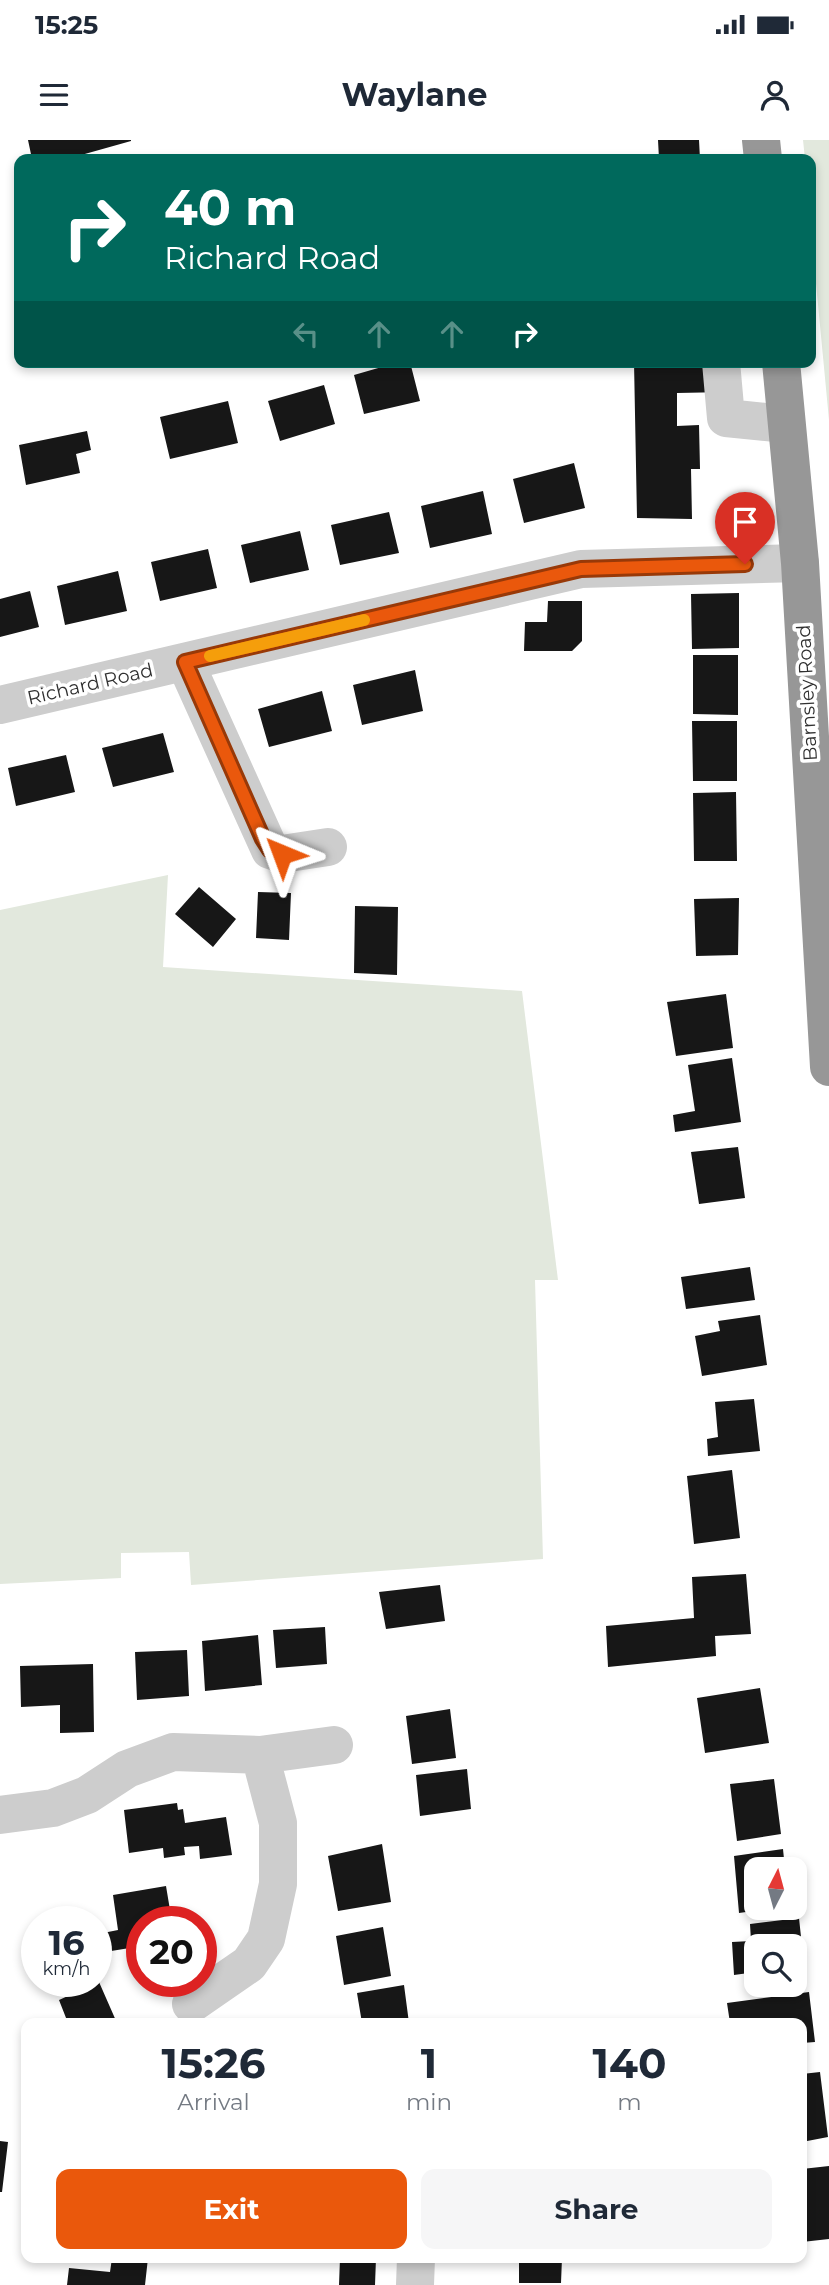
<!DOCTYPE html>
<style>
:root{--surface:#fff;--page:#f6f6f7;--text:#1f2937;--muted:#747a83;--accent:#ea580c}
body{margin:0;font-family:Montserrat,sans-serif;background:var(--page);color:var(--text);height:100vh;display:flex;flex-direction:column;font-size:26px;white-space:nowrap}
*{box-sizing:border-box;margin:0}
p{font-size:23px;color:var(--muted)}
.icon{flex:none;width:38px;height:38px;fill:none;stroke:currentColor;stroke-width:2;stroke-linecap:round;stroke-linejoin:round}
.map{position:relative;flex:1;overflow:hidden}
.panel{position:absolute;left:21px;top:1878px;width:786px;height:245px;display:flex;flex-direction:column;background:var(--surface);border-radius:14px;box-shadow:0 4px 10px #0003}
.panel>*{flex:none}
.guide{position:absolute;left:14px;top:14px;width:802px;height:214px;border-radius:14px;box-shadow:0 4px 10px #0003;background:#00695c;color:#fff;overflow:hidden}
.needle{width:46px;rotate:6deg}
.buttons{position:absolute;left:744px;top:1717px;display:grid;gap:14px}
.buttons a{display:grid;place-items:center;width:63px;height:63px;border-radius:14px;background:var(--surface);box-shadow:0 4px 10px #0003;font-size:35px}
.speed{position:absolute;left:21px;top:1766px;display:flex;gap:14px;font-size:35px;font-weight:700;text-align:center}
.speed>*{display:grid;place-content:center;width:91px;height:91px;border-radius:50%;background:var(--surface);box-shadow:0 4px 10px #0003;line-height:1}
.speed small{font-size:18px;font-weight:400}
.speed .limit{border:10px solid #d22;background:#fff;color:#111}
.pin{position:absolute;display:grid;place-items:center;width:60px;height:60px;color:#fff;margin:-72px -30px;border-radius:50% 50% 50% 0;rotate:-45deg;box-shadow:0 0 7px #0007}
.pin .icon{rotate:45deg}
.me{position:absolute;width:77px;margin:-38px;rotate:316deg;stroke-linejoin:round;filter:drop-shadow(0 0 5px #0008)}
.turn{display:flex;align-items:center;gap:24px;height:147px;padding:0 35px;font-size:32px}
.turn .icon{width:91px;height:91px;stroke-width:2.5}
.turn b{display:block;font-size:49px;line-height:60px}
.lanes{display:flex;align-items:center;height:66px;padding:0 35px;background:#0003;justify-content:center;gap:35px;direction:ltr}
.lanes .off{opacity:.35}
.eta{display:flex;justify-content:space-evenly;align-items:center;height:119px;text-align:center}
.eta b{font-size:42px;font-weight:700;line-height:49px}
.button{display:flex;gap:14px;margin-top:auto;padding:14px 35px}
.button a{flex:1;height:80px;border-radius:14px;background:var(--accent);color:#fff;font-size:28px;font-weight:700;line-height:80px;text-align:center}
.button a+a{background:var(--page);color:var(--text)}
.status{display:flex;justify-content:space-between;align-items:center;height:49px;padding:0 35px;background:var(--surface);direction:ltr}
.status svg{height:19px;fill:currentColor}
header{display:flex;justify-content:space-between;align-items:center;height:91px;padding:0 35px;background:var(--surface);font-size:32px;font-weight:700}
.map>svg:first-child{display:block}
</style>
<div class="status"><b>15:25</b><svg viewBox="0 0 49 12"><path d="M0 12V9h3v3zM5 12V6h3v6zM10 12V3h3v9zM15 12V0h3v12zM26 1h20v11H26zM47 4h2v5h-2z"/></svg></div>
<header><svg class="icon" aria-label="menu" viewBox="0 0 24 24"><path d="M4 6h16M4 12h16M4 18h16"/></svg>Waylane<svg class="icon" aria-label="person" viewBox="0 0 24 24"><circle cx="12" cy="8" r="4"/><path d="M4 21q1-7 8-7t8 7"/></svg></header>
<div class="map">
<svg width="829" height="2145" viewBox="0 0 829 2145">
<rect width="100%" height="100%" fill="#fff"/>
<path fill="#e2e8dd" d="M803,0h26v280l-19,-200v-61h-5z
M168,735l-5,92 359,24 36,289h-23l8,279 -352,26 -2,-33 -68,1v25l-121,6v-674z"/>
<path fill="#171717" d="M28,0h103v1l-64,18h-35z
M658,0h41l1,19h-41z
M399,222h11l10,39 -56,13 -10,-39z
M634,222h92l1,30 -50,1v33l22,-1 1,44h-9l1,50 -55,-1z
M324,245l11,39 -55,17 -12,-40z
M228,261l10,42 -68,16 -10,-42z
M87,291l4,19 -15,4 4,19 -54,12 -7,-40z
M574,323l11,45 -61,15 -11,-44z
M483,351l9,43 -62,14 -9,-42z
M389,372l10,41 -59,12 -9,-40z
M300,391l9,39 -59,13 -9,-38z
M208,409l9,39 -57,13 -9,-39z
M118,431l9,40 -62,14 -8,-39z
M30,451l9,36 -39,10v-38z
M739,453v55l-47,1 -1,-55z
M548,461h34v40l-10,10h-48l1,-29h22z
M693,515h45v60l-45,-1z
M415,530l8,41 -61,14 -9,-40z
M322,551l10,40 -63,16 -11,-38z
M692,581h45v60h-44z
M163,593l11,39 -61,15 -11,-39z
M66,615l9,37 -59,14 -8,-38z
M736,652l1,69h-43l-1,-68z
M199,747l37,32 -23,28 -38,-33z
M258,752l33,1 -2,47 -33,-2z
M739,758l-1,57 -42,1 -2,-57z
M355,766l43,1 -1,68 -43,-2z
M726,854l7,54 -57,8 -9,-54z
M732,918l9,64 -66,10 -2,-17 22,-4 -7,-46z
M738,1007l7,51 -46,6 -8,-52z
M750,1127l5,33 -69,9 -5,-32z
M760,1175l7,50 -65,11 -7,-40 25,-5 -2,-10z
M754,1259l6,52 -52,5 -1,-17 11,-2 -3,-35z
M732,1330l8,68 -46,6 -7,-68z
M746,1434l5,60 -36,2 1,20 -108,11 -2,-41 88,-8 -2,-41z
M440,1445l5,36 -59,8 -7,-37z
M325,1487l2,37 -51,4 -3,-38z
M258,1495l4,50 -57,6 -3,-50z
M187,1510l2,46 -52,4 -2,-48z
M93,1524l1,68 -34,1v-28l-39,2 -1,-41z
M760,1548l9,55 -64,10 -8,-55z
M450,1569l6,49 -44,6 -6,-48z
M467,1629l4,40 -51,7 -4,-41z
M774,1639l7,55 -44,7 -7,-57z
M177,1663l1,7 5,-1 2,14 41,-6 6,38 -32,4 -1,-13 -15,1 1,8 -21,3 -1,-10 -34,5 -5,-43z
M382,1704l9,58 -53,9 -10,-55z
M783,1709l2,20h-29v39l11,1 -28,4 -5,-57z
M166,1746l6,36h-30v24l-37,6 -2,-19 15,-3 -5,-35z
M799,1778l5,47 -10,2v-21h-38v26l-22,3 -2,-33 19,-1 -1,-17z
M383,1787l8,49 -47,9 -8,-49z
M99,1842l18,41h-49l-9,-23z
M404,1845l5,38h-47l-5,-30z
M809,1852l6,50 -13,1v-20h-72l-3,-20z
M820,1932l8,65 -26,5v-68z
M0,2001l8,1 -6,50h-2z
M829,2026v73l-27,3v-73z
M112,2118h36l-3,27h-78l2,-17 41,4z
M340,2118h36l-1,27h-36z
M519,2118h43l-1,25h-42z"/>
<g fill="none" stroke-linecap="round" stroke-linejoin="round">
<path stroke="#cdcdcd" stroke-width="38" d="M721,222l5,56 60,6
M185,522l85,188 12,4 46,-7
M0,565l581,-136 219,-6
M0,1675l53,-7 34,-13 40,-26 46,-17 87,3 74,-10
M191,1864l58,-40 17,-25 12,-55v-61l-18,-68
M415,2145l1,-27"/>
<path stroke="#979797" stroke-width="38" d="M761,0l2,19
M781,222l19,201 29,504"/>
</g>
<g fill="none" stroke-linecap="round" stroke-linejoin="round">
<g stroke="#983908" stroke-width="18">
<path id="route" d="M282,714l-12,-4 -7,-11 -78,-177 396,-93 164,-5"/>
</g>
<use href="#route" stroke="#ea580c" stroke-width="12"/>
<path stroke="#f59e0b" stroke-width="12" d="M210,516l154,-36"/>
</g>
<g text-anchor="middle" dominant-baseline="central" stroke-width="7" stroke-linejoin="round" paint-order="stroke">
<g font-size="19" fill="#303030" stroke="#fff">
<text transform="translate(90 544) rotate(-13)">Richard Road</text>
<text transform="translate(807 553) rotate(-93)">Barnsley Road</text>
</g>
</g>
</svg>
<div class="buttons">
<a><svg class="needle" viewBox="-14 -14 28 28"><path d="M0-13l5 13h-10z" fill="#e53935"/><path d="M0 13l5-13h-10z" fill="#747a83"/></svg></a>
<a><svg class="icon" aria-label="search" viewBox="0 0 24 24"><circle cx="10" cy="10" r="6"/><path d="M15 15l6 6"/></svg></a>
</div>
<div class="speed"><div>16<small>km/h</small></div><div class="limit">20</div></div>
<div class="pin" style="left:745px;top:424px;background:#d93025"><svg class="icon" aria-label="arrive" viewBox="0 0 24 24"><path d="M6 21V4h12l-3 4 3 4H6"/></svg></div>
<svg class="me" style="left:282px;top:714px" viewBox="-20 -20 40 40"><path d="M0-17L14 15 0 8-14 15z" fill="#ea580c" stroke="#fff" stroke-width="4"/></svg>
<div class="guide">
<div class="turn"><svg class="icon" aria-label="right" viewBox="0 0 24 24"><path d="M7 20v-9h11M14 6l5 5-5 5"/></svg><div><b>40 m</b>Richard Road</div></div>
<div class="lanes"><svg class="icon off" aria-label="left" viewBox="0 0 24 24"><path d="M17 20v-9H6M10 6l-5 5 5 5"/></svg><svg class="icon off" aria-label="ahead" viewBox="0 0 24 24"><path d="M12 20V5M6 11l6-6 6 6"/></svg><svg class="icon off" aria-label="ahead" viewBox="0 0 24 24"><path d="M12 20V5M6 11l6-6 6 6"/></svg><svg class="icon" aria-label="right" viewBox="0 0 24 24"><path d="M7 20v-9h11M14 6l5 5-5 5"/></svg></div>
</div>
<section class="panel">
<div class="eta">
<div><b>15:26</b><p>Arrival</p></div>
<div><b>1</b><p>min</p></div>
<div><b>140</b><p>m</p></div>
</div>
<div class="button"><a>Exit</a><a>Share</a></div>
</section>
</div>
